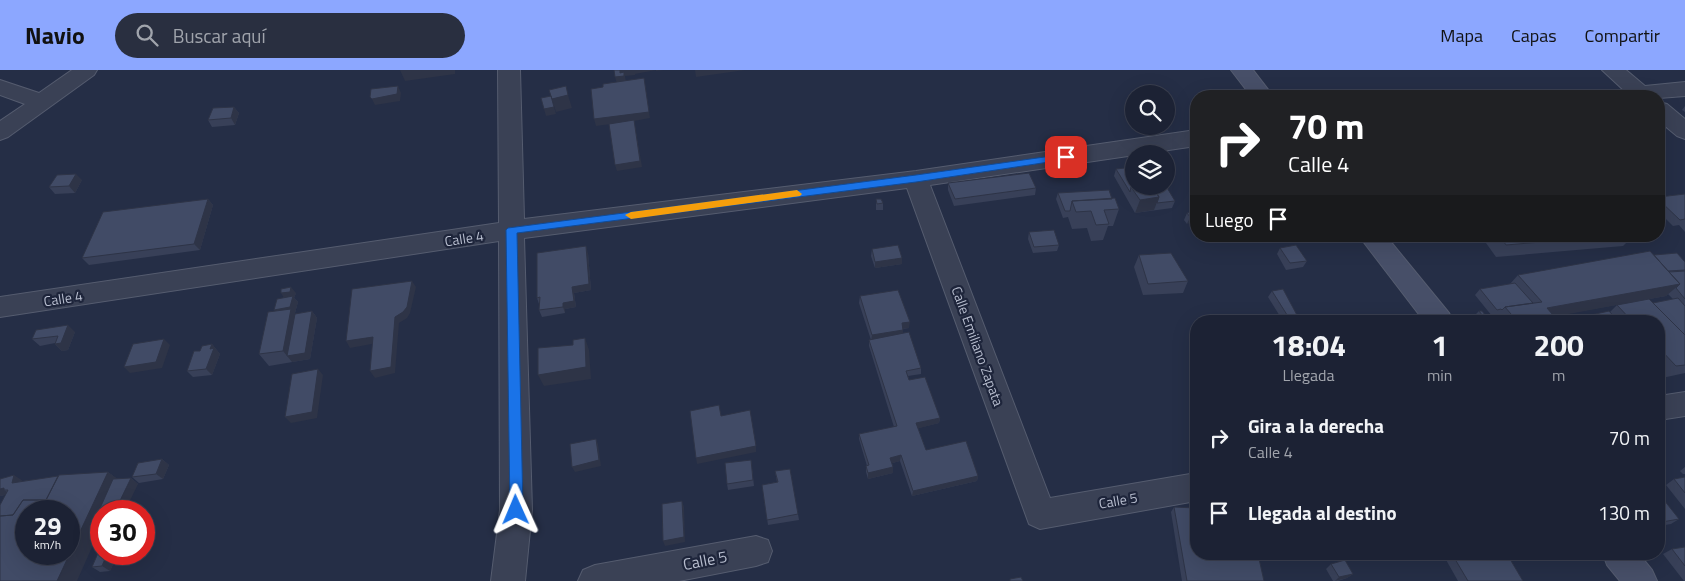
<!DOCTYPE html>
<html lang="es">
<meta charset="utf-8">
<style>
:root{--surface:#1c2234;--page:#292f40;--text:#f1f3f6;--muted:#a0a4ac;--line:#3a3f4f;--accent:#8ca7ff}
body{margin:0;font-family:"Titillium Web",sans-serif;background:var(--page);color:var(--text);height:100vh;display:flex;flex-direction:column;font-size:19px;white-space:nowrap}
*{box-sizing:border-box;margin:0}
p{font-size:16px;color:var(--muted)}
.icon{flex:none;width:28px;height:28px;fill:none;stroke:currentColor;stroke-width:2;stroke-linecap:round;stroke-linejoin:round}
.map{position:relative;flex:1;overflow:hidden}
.drawer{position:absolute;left:1190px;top:245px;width:475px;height:245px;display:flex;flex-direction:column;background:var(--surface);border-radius:20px;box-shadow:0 5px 20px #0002,0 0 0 1px var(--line)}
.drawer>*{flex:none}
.guide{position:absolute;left:1190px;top:20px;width:475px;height:152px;border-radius:20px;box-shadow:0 5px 20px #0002,0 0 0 1px var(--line);background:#202124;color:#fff;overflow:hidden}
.tools{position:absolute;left:1125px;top:15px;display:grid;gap:10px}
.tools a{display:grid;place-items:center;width:50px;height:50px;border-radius:50%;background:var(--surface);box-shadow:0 5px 20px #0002,0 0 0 1px var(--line);font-size:25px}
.speed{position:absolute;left:15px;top:430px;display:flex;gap:10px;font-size:25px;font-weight:700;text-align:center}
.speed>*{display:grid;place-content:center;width:65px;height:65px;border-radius:50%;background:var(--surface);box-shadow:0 5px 20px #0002,0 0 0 1px var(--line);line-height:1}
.speed small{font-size:12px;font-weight:400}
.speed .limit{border:8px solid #d22;background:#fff;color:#111}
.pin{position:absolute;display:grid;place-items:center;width:42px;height:42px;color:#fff;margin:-21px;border-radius:10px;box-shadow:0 2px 8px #0006}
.me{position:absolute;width:55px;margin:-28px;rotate:359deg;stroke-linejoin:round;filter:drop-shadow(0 0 4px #0008)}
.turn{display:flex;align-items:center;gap:18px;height:105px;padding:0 15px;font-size:22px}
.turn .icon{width:65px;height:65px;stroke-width:2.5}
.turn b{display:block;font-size:35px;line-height:42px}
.then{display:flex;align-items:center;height:48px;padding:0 15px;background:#0003;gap:10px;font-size:19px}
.eta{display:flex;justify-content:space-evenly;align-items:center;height:85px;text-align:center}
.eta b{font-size:30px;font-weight:700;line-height:35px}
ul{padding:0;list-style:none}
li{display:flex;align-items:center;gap:15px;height:75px;padding:0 15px}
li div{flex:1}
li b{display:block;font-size:19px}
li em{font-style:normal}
header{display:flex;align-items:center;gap:30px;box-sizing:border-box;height:70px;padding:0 25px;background:var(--accent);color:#111}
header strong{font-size:24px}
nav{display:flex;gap:28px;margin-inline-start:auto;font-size:18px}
.search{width:350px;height:45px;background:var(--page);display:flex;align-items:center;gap:12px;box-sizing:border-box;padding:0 18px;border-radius:28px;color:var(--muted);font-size:19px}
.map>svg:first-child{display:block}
</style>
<header>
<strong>Navio</strong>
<div class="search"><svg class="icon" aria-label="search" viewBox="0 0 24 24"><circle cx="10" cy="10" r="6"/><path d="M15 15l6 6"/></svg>Buscar aquí</div>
<nav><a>Mapa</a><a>Capas</a><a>Compartir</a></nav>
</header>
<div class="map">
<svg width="1685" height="511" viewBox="0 0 1685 511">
<rect width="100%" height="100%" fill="#252e46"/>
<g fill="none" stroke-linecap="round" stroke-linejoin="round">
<g stroke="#555c6f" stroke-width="2">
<path id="street" d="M72,0h25l-3,5 -86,62 -8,3v-19l25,-17 -25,-9v-15l39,13z
M498,0h22l4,149 392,-48 280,-41v16l-266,39 120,313 146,-25v28l-156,28 -11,-5 -122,-336 -383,50 8,272 -7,71h-34l9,-71 -1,-269 -499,76v-20l499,-74z
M1602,0h24l19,16 40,-4v14l-26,2v-2h-29z
M1659,32l8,2 18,15v20l-8,-3 -18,-15z
M1685,322v24l-26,4v-24z
M756,466l12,4 4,11 -4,11 -12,4 -77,15h-101l5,-11 12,-5z"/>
</g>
<g stroke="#555c6f" stroke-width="2">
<path id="secondary" d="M1231,0h22l20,26h-22z
M1359,166h27l63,77 4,8h-29z
M1603,484h36l13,16 5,11h-37l-13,-16z"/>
</g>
<use href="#street" fill="#3a4155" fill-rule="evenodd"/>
<use href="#secondary" fill="#474f68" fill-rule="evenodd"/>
</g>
<path fill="#384058" d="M1685,36v6l-3,-2z
M234,37l5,6 -4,12 -23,2 -4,-7z
M1116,99l18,17 41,15 -3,7 -37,5 -21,-37z
M82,110l-7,13 -20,1 -6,-7z
M948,113l88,5 -1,7 -81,11 -6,-16z
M1058,123l54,6 7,10 -6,17h-5l-5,14 -12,1 -4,-13 -15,1 -4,-12 -5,1 -7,-19z
M1685,124v38l-6,-7 -6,1 -14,-14v-15z
M208,129l5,6 -13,45 -111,15 -7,-7z
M876,129l7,4v7h-7z
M1196,141l-9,13 -3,-4 3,-7z
M1029,162l30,13 -2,6 -24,2 -5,-14z
M1481,166h152l-10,10 -127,11z
M1280,178l27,13 -4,6 -17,3 -9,-16z
M872,179l30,9v6l-27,4 -4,-12z
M588,183l3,37 -17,3 2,14 -11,2v4l-23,4 -3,-7v-6l-2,-6z
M1139,185l49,26 -5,12 -40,2 -9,-28z
M1654,185l31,7v111l-23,5 -3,-4v-53h-101l21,-1 3,-3 28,-5 7,-7 36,-2 20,-4 -5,-5 -2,2 -112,20 4,5h-62l-2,-2 2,-3 -1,-1 -3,1 -17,-21 5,-6 30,-5 8,-9z
M1272,221l26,26 -2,4h-13l-15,-24z
M296,223l-2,5 4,4 -3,11v1l17,-3 5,7 -7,41 -41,7 -10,-12 16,-43 9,-14z
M860,226l49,32 -6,1v4l18,35v6l-13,2 1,4 31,38 -1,5 -21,5 8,22 52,26 -1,5 -65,15 -12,-35 -8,2 1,10 -25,6 -2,-7v-6h1l-8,-27v-5l35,-7 -25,-81v-6h2l-12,-37z
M1479,241l9,10h-11l-4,-4z
M75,262l-7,18 -6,1 -7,-7v-1l-15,3 -8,-7z
M212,274l8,10 -8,21 -19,2 -6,-6 13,-20z
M162,389l7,6 -6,14 -24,4 -7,-6z
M751,390l3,26 -26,4 -1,-6z
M1685,397v7h-2l-3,-3z
M775,401l23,43 1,6 -31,5 -6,-40 15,-3z
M108,402l9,7 14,-1 7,6 -37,27v18l-96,-34 -5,1v-17l23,2z
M1685,407v32l-19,-24 8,-6z
M1659,431l20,18 -8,5 -12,2z
M1174,437l90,74h-82l-11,-69z
M1685,477v34h-1l-21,-27 9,-5z
M101,484h9l6,4 -6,13 -10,1 -8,-5z
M1450,484h57l16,27h-65l-13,-23z
M1331,494l22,10 -6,4 -9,3h-5l-7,-12z"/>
<path fill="#2e3447" d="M400,0h55v4l-50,7z
M620,0h44l-8,1v-1l-21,4v1l-10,1 1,6 -9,2 -2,-7z
M695,0h50l-49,7z
M644,8l6,40 -16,3 8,46 -25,4 -2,-6 19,-44 -38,5 -2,-7z
M398,16l3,7 -1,8 -25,4 -3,-6z
M568,25l4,13 -16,4 -4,-13z
M551,26l5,18 -10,2 -2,-7z
M234,37l5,6 -4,12 -4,-7z
M76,104l6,6 -7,13 -6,-7z
M1159,127l-5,13 -19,3 5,-13z
M208,129l5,6 -13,45 -6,-6z
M1196,146v6l-9,2 3,-7z
M586,176l2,7 3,37 -17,3 2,14 -11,2v4l-2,-6v-4l9,-16z
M902,188v6l-27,4v-6z
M412,211l4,6 -6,26 -3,5 -8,5 -4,50 -20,5 -5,-7z
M1680,214l-14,12 -130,24 11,-12z
M291,217l5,6 -2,5 4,4 -3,11 5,8 12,-10 5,7 -7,41 -18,3 -9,-11 -4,-34 -5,-7 11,-10 -4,-7z
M910,252l-1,6 -8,1 1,-6z
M68,255l7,7 -7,18 -6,1 -7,-7z
M903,260v6l-32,6 1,-7z
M373,267l4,6 -27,5 -4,-7z
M585,268l4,12 2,29 -47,7 -6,-11z
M164,269l6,6 -8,23 -32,5 -6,-6z
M212,274l8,10 -8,21 -6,-6 4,-20z
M318,299l5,6 -6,43 -26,5 -6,-6z
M940,348l-1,5 -23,6v-6z
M596,369l2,5 3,22 -26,6 -3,-5z
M756,376v6l-59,12 -1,-6z
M901,385l-1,6 -11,3 1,-6z
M162,389l7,6 -6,14 -7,-5z
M893,397v6l-25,6v-6z
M108,402l14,10 -29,42 7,5 -23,52h-20z
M14,405l9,6 -11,2z
M978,406l-1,5 -65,15 1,-5z
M131,408l7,6 -13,27h-10z
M4,418v2l6,4 -10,2v-7z
M682,431l2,6 1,35 -20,4 -2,-5z
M107,484h3l6,4 -6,13 -8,-5z
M1353,504l-6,4 -12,3 4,-4z"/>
<path fill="#414b66" stroke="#2e3447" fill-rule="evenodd" d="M614,0h6v3l4,-1v4l-9,1z
M644,8l5,34 -55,7 -3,-30 12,-2v-3z
M398,16l-1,8 -25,5 -2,-2 1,-8z
M566,16l2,9 -16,4 -3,-9z
M551,26l3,11 -10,2 -3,-11z
M234,37l-3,11 -23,2 5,-12z
M634,50l6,41 -25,4 -6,-41z
M1134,97v19l-3,1 -1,5 -14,-23z
M1029,103l7,15 -81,11 -7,-16z
M76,104l-7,12 -20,1 8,-12z
M1134,116h18l7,11 -19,3 -9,-13z
M1152,116h14l9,15 -18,2 2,-6z
M1109,120l3,9 -40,2 -2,10h-5l-7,-18z
M1685,124v25l-5,1 -21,-20v-3z
M1115,128l4,11 -15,1 5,14 -13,1 -5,-14 -15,1 -4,-11z
M208,129l-14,45 -112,14 21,-46z
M876,129h5l2,4 -6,1z
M1196,141v5l-6,1 -3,-4z
M1054,160l5,15 -25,2 -5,-15z
M1500,166h111l-105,9z
M898,175l4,13 -27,4 -3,-13z
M1296,175l11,16 -17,2 -10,-15z
M586,176l3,38 -17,3 2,14 -11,2v4l-24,3 1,-13 -3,1v-45z
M1650,181l30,33 -133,24 11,13h-41l-12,-14 37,-5 -24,-27z
M1171,183l17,28 -40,3 -9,-29z
M1677,183l8,9v8l-17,1 -14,-16z
M1685,201v28l-9,-11 4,-4 -11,-12z
M412,211l-5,26 -4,5 -8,5 -4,50 -21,4 3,-34 -27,4 6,-52z
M1515,213l18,20 -28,4 -3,3 -1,-1 -4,1 -17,-21z
M291,217l-1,5 -9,1v-4z
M1283,219l15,28 -9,1 -17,-27z
M898,220l12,32 -8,1 1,7 -31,5 -12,-39z
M293,226l-3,11 -16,3 3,-11z
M1678,228l7,8v29l-32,-32z
M1649,229l36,36v30l-9,1 -17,-18v-27h-27l-15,-16z
M291,239l-8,42 -24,3 9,-42z
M312,241l-7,42 -18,3 8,-42z
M1479,241h3l7,9 -2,1z
M1609,241l9,10h-32l-4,-4z
M1577,248l3,3h-22z
M68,255l-7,18 -6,1 3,-8 -26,3 4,-9z
M909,262l12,36 -15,3 3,9 16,-3 15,41 -24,5 10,27 40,-9 12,35 -65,15 -12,-36 -11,3 3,9 -25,6 -2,-7 3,-1 -10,-31 38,-8 -28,-86z
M585,268l1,29 -48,8v-27l35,-3v-5z
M164,269l-8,23 -32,5 9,-23z
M212,274l-2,5 4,-1 -8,21 -19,2 7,-20h6l2,-5z
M318,299l-6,43 -27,5 7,-43z
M719,335l2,11 29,-6 6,36 -60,12 -6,-47z
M596,369l3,21 -27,7 -2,-23z
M162,389l-6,15 -24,3 6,-14z
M751,390l2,20 -26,4 -2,-21z
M790,399l8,45 -31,6 -5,-35 16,-3 -3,-11z
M108,402l-51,109h-57v-65l13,-1 10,-15h23l13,-25zM26,441h43v43h-43z
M14,405l-2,8 46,-7 -12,24h-23l-10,15 -13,1v-11l8,-15h-4v-2l-4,1v-10z
M1685,407v16l-11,-14z
M131,408l-16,33h-14v13h-8l20,-45z
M1664,430l15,19 -17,3 -3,-5v-16z
M682,431l2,36 -21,4 -1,-37z
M1174,437l22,1v46h62l6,27h-77z
M1685,477v19l-13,-17z
M98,483l9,1 -5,12 -10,1z
M1452,484h55l16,27h-55z
M1345,490l8,14 -14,3 -8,-13z
M1021,507l2,4h-13v-2z"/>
<path fill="#1a73e8" stroke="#114b97" d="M1066,84l3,1v4l-153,23 -399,51 6,277 -2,4 -5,2 -4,-2 -2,-4 -4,-280 2,-2 408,-53z"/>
<path fill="#f59e0b" d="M797,120l5,4 -2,2 -169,23 -6,-4 6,-3z"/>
<g text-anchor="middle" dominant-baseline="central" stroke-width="4.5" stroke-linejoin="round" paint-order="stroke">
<g font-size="14" fill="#b7bdce" stroke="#1e253b">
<text transform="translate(464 168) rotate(-9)">Calle 4</text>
<text transform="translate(63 228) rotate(-9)">Calle 4</text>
<text transform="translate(978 276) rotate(70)">Calle Emiliano Zapata</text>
<text transform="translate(1118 430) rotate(-10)">Calle 5</text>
</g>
<g font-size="16" fill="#b7bdce" stroke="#1e253b">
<text transform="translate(705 490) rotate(-11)">Calle 5</text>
</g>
</g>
</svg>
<div class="tools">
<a><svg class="icon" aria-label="search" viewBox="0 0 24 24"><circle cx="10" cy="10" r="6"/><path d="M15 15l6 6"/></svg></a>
<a><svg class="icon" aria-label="layers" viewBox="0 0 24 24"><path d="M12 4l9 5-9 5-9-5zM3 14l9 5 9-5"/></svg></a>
</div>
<div class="speed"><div>29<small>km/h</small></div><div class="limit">30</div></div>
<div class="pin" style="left:1066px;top:87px;background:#d93025"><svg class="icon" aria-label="arrive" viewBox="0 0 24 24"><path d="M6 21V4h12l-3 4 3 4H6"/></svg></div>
<svg class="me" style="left:516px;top:440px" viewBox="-20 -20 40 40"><path d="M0-17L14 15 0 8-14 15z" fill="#1a73e8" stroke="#fff" stroke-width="4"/></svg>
<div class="guide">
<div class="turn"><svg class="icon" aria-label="right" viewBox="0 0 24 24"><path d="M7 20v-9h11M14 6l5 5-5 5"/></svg><div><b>70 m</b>Calle 4</div></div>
<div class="then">Luego<svg class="icon" aria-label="arrive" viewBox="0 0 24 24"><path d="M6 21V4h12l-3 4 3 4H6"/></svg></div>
</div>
<section class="drawer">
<div class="eta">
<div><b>18:04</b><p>Llegada</p></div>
<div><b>1</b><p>min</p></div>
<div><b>200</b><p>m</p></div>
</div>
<ul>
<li><svg class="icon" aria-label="right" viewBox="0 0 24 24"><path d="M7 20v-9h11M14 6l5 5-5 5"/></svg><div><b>Gira a la derecha</b><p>Calle 4</p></div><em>70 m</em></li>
<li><svg class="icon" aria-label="arrive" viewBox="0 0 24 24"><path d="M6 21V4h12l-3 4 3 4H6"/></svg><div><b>Llegada al destino</b></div><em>130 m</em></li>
</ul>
</section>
</div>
